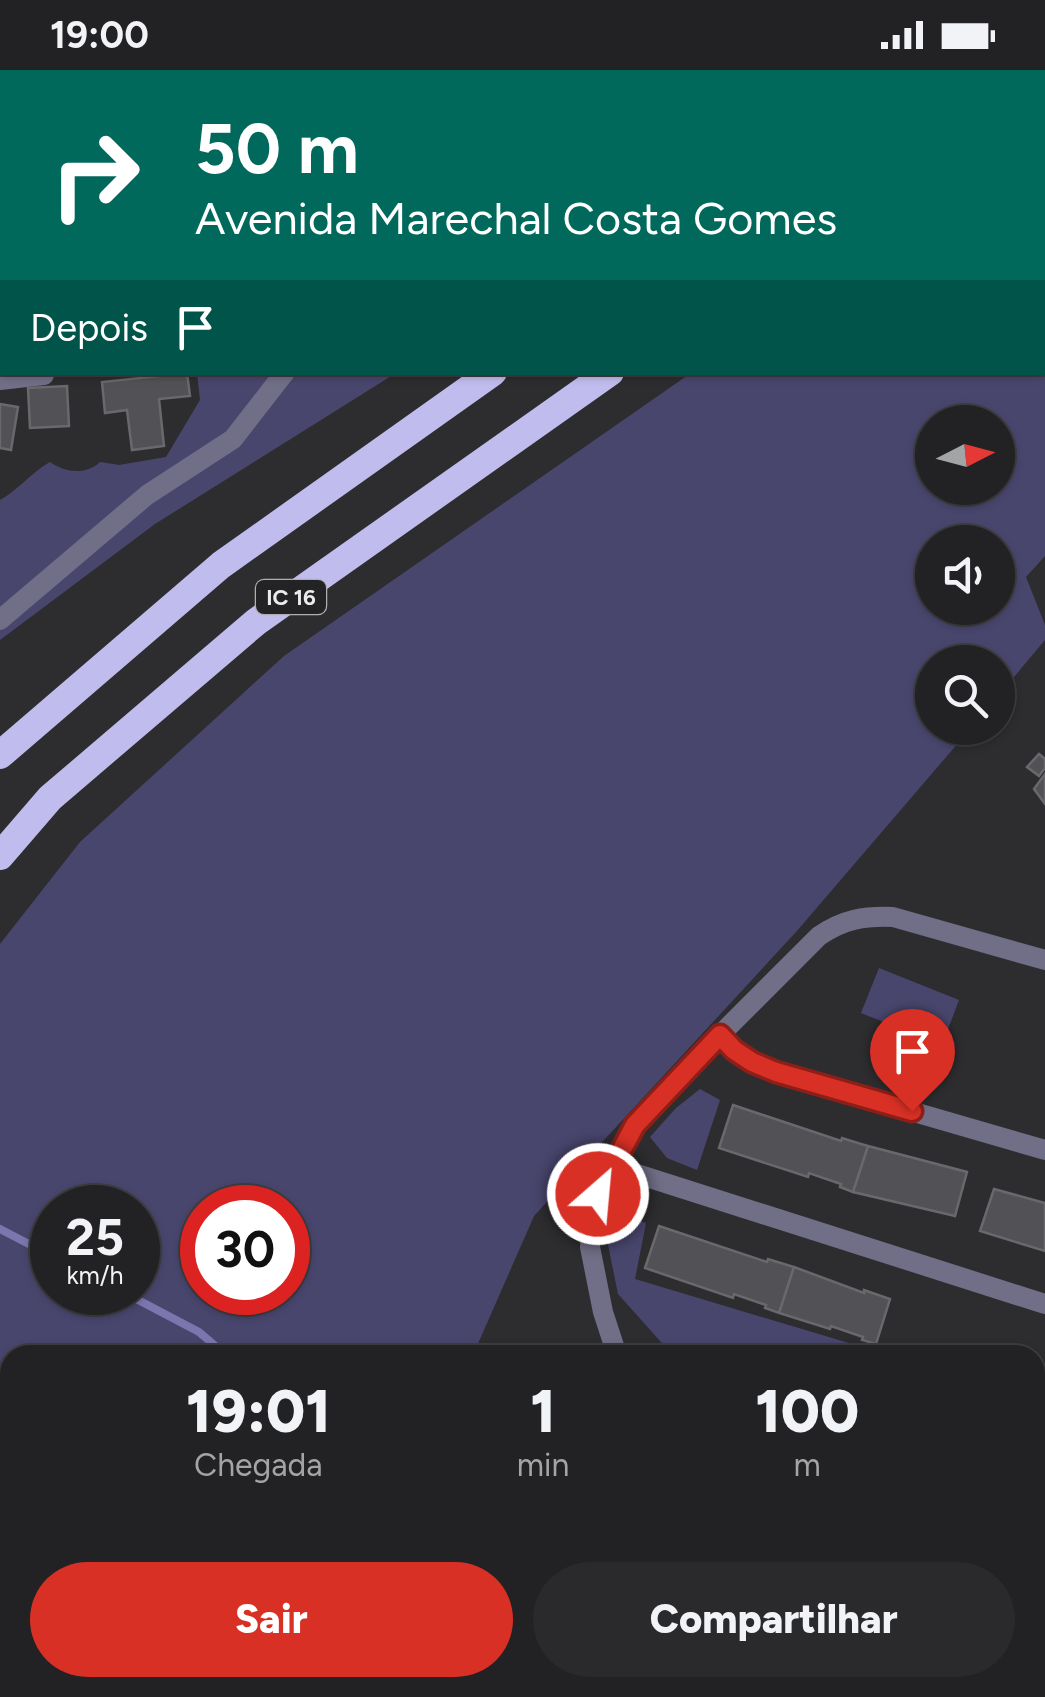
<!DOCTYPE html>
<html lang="pt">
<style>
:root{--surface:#222224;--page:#2a2a2c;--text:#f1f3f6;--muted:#a2a4a6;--line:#3f3f41;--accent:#d93025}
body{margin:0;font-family:Figtree,sans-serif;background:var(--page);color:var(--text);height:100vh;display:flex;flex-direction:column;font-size:38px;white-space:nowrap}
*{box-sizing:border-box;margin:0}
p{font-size:32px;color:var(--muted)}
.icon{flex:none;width:55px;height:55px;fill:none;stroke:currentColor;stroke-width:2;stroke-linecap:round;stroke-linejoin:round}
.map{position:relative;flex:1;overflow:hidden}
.sheet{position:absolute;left:0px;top:1275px;width:1045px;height:352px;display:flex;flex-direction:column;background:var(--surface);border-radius:30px 30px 0 0;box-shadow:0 2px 8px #0004,0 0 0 2px var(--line)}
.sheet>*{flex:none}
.guide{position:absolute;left:0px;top:0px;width:1045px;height:305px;box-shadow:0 2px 8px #0004,0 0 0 2px var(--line);background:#00695c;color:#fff;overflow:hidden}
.needle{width:65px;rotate:84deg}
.fabs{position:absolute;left:915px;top:335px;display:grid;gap:20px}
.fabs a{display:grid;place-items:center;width:100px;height:100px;border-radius:50%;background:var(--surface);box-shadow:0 2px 8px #0004,0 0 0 2px var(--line);font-size:50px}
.speed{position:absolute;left:30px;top:1115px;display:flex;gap:20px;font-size:50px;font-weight:700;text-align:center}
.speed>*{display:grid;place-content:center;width:130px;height:130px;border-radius:50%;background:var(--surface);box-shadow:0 2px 8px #0004,0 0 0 2px var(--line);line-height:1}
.speed small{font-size:25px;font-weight:400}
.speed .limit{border:15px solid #d22;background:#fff;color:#111}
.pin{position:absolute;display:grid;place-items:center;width:85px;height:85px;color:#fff;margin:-102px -42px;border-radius:50% 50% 50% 0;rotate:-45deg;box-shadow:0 0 10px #0007}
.pin .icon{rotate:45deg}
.me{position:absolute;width:110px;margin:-55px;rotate:27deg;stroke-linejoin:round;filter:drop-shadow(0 0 8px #0008)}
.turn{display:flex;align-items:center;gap:35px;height:210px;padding:0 30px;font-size:45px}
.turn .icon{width:130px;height:130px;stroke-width:2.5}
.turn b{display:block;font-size:70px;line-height:85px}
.then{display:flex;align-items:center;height:95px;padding:0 30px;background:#0003;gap:20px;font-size:38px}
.eta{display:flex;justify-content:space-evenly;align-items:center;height:170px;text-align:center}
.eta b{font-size:60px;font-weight:800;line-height:70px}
.cta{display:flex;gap:20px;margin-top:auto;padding:20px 30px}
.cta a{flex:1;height:115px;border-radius:60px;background:var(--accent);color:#fff;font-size:40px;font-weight:800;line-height:115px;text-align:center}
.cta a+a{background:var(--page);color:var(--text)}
.status{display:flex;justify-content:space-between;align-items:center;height:70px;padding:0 50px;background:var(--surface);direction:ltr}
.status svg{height:28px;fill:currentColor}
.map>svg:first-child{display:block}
</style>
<div class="status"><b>19:00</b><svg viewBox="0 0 49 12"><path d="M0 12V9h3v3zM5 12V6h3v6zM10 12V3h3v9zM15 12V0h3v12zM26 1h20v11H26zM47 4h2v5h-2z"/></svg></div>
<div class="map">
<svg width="1045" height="1627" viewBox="0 0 1045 1627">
<rect width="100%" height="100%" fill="#2d2d30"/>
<path fill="#36353e" d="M391,1618h288l3,9h-293z"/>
<path fill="#49466e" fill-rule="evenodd" d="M0,0h838l-3,2h-833v188l-2,2z
M1045,46v440l-19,21 19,48v15l-47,56v-34h-66v66h39l-175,204 -262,284 -61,139h-463v228l-10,3v-642l80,-102 204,-186 407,-283 351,-1v-255zM932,352h66v66h-66zM932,472h66v66h-66zM52,1138h86v84h-86zM202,1138h86v84h-86z
M197,303h199l-241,151 -155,116v-140c18,-10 32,-28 50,-38 15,11 37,13 50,0l19,3 47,-8 34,-57z
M879,898l80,32 -17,45 -81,-32z
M700,1019l20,11 -23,70 -30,-12 -17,-21 26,-29z
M618,1143l28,10 -11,56 237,71 -1,5h-190l-12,-4 -51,-57 -11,-54z
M1035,1493l10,4v130h-299l-4,-9h293z
M10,1566v52h189l4,9h-203v-57z
M270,1618h121l-2,9h-120z"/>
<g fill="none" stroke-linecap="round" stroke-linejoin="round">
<path stroke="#7b76ae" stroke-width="8" d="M0,1159l52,27
M123,1222l76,40 27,23
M288,1627l3,-9"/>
</g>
<path fill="#525256" stroke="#69696d" stroke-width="2.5" d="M187,303l3,23 -31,3 5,47 -32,4 -5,-40 -22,3 -3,-31z
M67,316l2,40 -39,2 -2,-40z
M0,334l18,3 -7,43 -11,-2z
M1039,684l6,5v9l-6,8 -12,-9z
M1045,704v30l-11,-15z
M733,1035l108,36 1,-3 26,8 -15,46 -13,-5 1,-3 -32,-11 -1,4 -89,-29z
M868,1076l99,26 -12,44 -102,-24z
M994,1119l51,14v48l-65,-20z
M659,1156l108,36 1,-3 26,8 -15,46 -14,-5 1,-3 -32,-11 -1,4 -88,-30z
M794,1197l70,26v-3l26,9 -14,45 -14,-4 1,-3 -32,-11 -1,3 -51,-16z
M1035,1345l10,3v50l-10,-3z
M541,1618h79l3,9h-79z"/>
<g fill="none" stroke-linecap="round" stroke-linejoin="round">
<path stroke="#706f87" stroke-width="20" d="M500,2l2,-2
M0,54l2,1
M0,310l44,-5
M0,550l147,-125 86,-56 52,-67
M720,965c17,18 33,27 56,37l269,78
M612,1096l433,138
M617,1285l-14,-43 -13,-65 3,-30 5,-23 37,-69 85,-90 99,-99c25,-17 45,-20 74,-19l152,43
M1035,1440l10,4
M728,1618l3,9"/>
<path stroke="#c0bdee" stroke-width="28" d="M929,2l3,-2
M1040,2l4,-2
M0,685l221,-190 272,-193
M0,786l50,-58 206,-176 354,-250
M0,1546l10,-2
M225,1618l2,9"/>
</g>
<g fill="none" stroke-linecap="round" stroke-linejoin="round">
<g stroke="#8d1f18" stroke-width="25">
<path id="route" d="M598,1124l37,-69 85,-90 14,15 18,12 24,10 136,39"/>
</g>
<use href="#route" stroke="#d93025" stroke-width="18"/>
</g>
<g text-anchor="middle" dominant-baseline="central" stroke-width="8" stroke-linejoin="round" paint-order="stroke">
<rect fill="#232326" stroke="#afafb1" stroke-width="2.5" x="256" y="510" width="70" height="34" rx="8"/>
<g font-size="22" font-weight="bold" fill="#ebebed">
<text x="291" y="527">IC 16</text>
</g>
</g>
</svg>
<div class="fabs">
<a><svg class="needle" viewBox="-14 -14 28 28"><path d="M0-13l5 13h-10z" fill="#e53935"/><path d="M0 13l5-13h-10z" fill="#a2a4a6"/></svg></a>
<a><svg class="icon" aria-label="sound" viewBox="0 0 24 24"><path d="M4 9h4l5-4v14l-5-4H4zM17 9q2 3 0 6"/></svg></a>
<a><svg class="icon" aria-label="search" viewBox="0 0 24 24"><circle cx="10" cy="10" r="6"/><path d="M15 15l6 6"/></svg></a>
</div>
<div class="speed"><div>25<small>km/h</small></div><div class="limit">30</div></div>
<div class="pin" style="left:912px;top:1041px;background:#d93025"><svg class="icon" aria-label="arrive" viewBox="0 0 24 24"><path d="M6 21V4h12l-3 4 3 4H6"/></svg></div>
<svg class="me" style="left:598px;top:1124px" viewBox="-20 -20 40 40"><circle r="17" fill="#d93025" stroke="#fff" stroke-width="3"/><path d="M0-11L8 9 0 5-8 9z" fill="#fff"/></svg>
<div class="guide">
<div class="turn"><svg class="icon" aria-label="right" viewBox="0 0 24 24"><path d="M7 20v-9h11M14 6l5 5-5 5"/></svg><div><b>50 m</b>Avenida Marechal Costa Gomes</div></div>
<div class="then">Depois<svg class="icon" aria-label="arrive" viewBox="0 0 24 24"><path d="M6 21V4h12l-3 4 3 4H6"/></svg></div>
</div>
<section class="sheet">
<div class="eta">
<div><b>19:01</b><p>Chegada</p></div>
<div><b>1</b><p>min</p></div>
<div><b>100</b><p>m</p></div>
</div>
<div class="cta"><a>Sair</a><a>Compartilhar</a></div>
</section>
</div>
